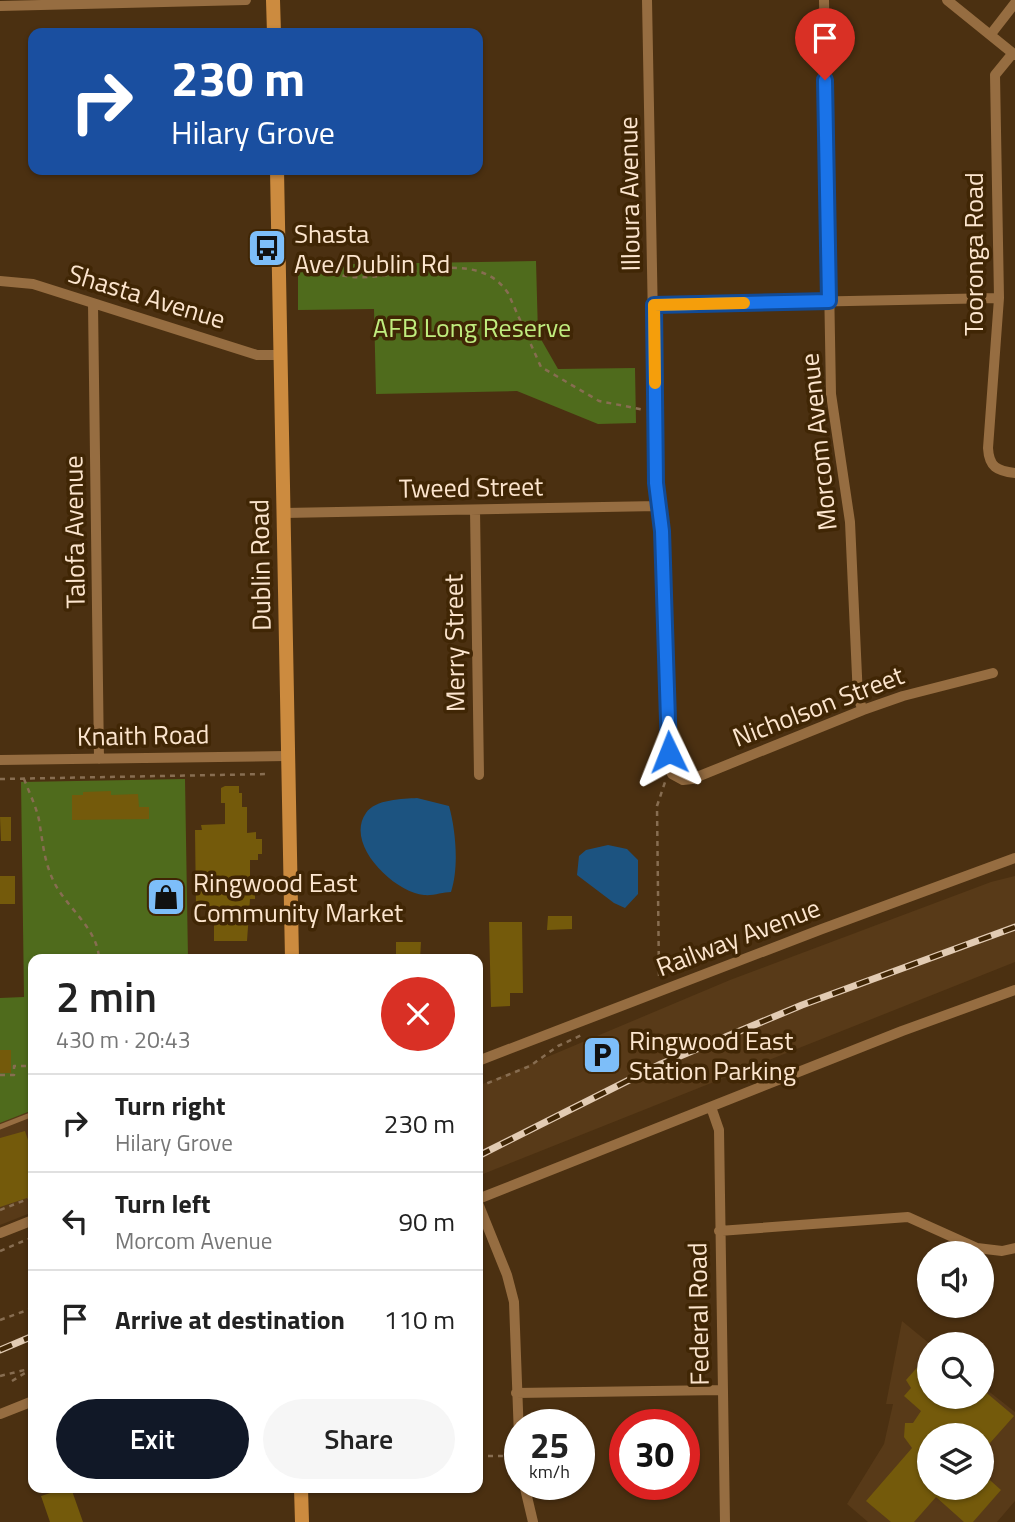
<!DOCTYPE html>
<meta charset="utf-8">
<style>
:root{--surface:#fff;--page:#f6f6f6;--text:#222;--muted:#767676;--line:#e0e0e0;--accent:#111827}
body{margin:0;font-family:"Titillium Web",sans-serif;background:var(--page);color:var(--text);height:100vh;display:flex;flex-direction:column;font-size:26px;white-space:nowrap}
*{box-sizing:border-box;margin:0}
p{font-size:23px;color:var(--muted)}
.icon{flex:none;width:38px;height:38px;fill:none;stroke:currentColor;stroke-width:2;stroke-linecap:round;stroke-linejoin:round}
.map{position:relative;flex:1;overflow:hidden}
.panel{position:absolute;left:28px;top:954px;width:455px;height:539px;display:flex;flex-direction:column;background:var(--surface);border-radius:14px;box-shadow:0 2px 5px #0004}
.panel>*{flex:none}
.banner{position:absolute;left:28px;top:28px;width:455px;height:147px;border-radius:14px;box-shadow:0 2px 5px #0004;background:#1a4fa0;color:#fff;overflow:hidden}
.controls{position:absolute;left:917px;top:1241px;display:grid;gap:14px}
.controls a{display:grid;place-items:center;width:77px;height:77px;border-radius:50%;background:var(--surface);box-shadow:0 2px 5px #0004;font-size:35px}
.speed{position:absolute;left:504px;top:1409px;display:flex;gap:14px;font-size:35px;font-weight:700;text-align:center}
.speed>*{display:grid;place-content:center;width:91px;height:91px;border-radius:50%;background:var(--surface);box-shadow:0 2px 5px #0004;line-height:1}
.speed small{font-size:18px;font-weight:400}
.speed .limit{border:10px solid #d22;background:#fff;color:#111}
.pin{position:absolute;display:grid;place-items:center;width:60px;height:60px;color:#fff;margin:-72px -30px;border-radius:50% 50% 50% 0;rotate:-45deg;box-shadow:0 0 7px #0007}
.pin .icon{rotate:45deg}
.me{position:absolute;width:77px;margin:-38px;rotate:358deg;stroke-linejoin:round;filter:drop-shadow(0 0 5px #0008)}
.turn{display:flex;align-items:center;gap:24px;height:147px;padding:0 28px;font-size:32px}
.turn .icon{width:91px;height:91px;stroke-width:2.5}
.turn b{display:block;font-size:49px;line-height:60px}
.round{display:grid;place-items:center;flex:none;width:74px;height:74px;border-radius:37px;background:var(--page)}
.overview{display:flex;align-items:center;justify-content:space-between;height:119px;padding:0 28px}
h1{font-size:42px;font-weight:600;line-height:52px}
.primary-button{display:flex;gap:14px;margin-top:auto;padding:14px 28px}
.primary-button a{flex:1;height:80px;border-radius:42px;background:var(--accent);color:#fff;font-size:28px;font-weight:600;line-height:80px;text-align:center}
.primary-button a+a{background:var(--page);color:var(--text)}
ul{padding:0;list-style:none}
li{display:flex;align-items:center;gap:21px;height:98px;padding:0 28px;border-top:2px solid var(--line)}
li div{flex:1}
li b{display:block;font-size:26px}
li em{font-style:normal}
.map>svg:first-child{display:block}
</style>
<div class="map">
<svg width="1015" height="1522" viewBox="0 0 1015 1522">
<rect width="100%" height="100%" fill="#4b3011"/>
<path fill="#583a18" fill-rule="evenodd" d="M1015,876v86l-537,214v-90l252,-106 261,-98z
M33,1110v102l-33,13v-102z
M902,1321l28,23 -1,52h53v-10l33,26v89l-18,21h-129l-21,-18 37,-60 9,-40h-7zM929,1435h53v53h-53z"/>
<path fill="#4f6b1c" d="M536,261l2,73 20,35 77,-1 1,55 -38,1 -81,-33 -141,3 -2,-85 -76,1v-45z
M185,779l3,180h-155v151l-33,13v-125l24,-1 -3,-215z"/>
<path fill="#1c5380" d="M417,798l32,8c7,25 10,62 2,86 -8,0 -18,4 -27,3 -30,-3 -80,-51 -58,-82 9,-14 37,-14 51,-15z
M608,845l19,4 11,11v34l-13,14 -11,-5 -37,-28 2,-19 7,-6z"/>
<path fill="#745a0b" d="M225,786h14v7h3v14h5v26l9,-1v7h6v15h-4v6h-8v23l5,1v15h-5l-3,42h-33v-33l-18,1 -1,-79h7l-1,-5 24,-1v-21h-4v-15z
M111,791v4l27,-1 1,13h10v12l-77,1v-25h11v-3z
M0,817h11v24h-10z
M0,876h15v28h-15z
M548,916h24v13l-25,1z
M489,922h33l1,71h-13v13l-19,1z
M396,942h25l-1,17h-24z
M0,1050h11v23h-11z
M25,1131l8,24v41l-33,11v-69z
M929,1354v42h53v-7l32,27 -32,36v-17h-53v53h53v-15l19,17 -28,32h-9l-28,-25 -22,25h-23l-25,-21 46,-53 -8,-11 1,-14h8l8,-12 -17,-15 7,-8 -5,-8z
M66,1488h5l12,34h-33l-9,-26z"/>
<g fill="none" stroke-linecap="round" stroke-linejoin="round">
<path stroke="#876d51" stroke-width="2.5" stroke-dasharray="5 5" stroke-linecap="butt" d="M293,270c21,-1 39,4 59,7 48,4 124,-32 156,16l33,74 58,34 46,9
M0,779l269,-5
M24,779c5,13 12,27 15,41 4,23 5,43 16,64 13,25 43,45 44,75
M659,976l-2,-170 8,-24
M0,1075h14v-9h19
M478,1087l52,-21 28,-20 26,-12
M0,1210l33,-13
M0,1251l33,-14
M0,1320l33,-12
M0,1376l33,-8
M12,1381l21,-13
M478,1456h30"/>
<path stroke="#966d41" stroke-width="5" d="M0,1127l33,-13"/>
<path stroke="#966d41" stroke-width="10" d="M647,0l9,483 6,49 7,233 3,9 11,6 9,-1 171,-69 40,-14 90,-23
M824,0l7,394 19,128 8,176 5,12
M947,0l68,55
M0,6l246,-6
M991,34l24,-31
M1013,53l-18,22 4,223 -11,150c1,19 9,23 27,25
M0,281l33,3 224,71h24
M93,304l6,455
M654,305l345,-7
M475,510l4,265
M284,513l374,-7
M0,760l286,-4
M478,1061l344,-132 193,-71
M711,1107l8,23 6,392
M478,1199l424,-168 113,-41
M478,1203l29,72 7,27 6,162
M719,1231l189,-14 69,31 25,3 13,-3
M0,1233l33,-13
M516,1393l206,-3
M0,1414l33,-13
M524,1484l9,38"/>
<path stroke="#cc8b3f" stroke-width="14" d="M273,0l1,33
M277,170l15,789
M301,1488l1,34"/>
<g stroke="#e2cbb3" stroke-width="7">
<path id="rail" d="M478,1156l183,-92 141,-59 213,-78
M0,1350l33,-14"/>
</g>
<use href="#rail" stroke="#402605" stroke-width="4.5" stroke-dasharray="13" stroke-linecap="butt"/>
</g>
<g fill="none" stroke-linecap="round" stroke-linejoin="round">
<g stroke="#114b97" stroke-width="18">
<path id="route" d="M669,752l-7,-221 -6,-48 -2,-178 175,-4 -4,-221"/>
</g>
<use href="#route" stroke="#1a73e8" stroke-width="12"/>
<path stroke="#f59e0b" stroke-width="12" d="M655,383l-1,-78 90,-2"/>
</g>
<defs>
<g id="bus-square" transform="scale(2.0125)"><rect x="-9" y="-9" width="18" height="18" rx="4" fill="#7dbef9" stroke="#402605"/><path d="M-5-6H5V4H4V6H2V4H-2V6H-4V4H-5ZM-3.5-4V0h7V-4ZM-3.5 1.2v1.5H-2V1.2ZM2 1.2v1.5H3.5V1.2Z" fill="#111"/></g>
<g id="shop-square" transform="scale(2.0125)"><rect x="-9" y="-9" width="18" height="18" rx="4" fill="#7dbef9" stroke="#402605"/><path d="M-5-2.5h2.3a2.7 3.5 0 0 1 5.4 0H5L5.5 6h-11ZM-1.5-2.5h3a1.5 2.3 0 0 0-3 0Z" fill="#111"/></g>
<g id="parking-square" transform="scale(2.0125)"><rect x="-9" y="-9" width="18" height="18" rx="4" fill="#7dbef9" stroke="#402605"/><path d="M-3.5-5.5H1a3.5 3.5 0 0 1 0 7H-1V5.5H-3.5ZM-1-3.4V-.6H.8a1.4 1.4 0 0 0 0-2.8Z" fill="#111"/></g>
</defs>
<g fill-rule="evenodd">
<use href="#bus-square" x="267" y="248"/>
<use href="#shop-square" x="166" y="897"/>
<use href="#parking-square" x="602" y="1055"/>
</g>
<g text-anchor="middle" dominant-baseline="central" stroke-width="7" stroke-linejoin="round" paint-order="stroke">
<g font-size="26" fill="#fce5ce" stroke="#402605">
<text transform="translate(629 194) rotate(-91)">Illoura Avenue</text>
<text transform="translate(973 254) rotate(-90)">Tooronga Road</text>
<text transform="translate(147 296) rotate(17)">Shasta Avenue</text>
<text transform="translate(818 442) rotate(-96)">Morcom Avenue</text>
<text transform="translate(471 487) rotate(-1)">Tweed Street</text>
<text transform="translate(74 532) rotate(-91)">Talofa Avenue</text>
<text transform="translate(260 565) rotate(-91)">Dublin Road</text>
<text transform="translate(454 643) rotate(-91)">Merry Street</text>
<text transform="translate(818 706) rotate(-21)">Nicholson Street</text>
<text transform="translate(143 735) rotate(-1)">Knaith Road</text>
<text transform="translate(738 937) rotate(-21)">Railway Avenue</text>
<text transform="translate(698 1314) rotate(-91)">Federal Road</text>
</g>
<g font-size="26" fill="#fce5ce" stroke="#402605" text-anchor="start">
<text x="294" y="233">Shasta<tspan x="294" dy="30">Ave/Dublin Rd</tspan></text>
<text x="193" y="882">Ringwood East<tspan x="193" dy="30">Community Market</tspan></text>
<text x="629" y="1040">Ringwood East<tspan x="629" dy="30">Station Parking</tspan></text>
</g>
<g font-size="26" fill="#c0ed7e" stroke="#402605">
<text x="472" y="327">AFB Long Reserve</text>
</g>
</g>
</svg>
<div class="controls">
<a><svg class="icon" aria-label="sound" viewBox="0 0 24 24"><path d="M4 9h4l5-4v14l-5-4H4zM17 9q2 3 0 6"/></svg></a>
<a><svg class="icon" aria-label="search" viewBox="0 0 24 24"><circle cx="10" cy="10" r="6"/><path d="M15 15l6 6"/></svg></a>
<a><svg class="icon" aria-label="layers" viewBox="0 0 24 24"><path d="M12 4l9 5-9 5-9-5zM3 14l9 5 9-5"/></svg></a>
</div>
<div class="speed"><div>25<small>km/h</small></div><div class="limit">30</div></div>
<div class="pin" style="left:825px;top:80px;background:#d93025"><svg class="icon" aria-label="arrive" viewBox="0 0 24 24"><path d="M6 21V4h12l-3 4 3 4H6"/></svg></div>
<svg class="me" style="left:669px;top:752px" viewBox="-20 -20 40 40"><path d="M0-17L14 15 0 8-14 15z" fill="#1a73e8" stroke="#fff" stroke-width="4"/></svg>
<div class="banner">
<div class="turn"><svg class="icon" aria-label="right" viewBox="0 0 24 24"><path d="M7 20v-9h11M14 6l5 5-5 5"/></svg><div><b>230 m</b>Hilary Grove</div></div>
</div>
<section class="panel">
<div class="overview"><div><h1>2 min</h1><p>430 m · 20:43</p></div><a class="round" style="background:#d93025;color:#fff"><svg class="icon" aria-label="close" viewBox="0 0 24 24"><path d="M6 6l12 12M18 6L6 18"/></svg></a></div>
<ul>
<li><svg class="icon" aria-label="right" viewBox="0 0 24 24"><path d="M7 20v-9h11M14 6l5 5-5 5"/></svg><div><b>Turn right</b><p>Hilary Grove</p></div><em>230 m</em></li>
<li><svg class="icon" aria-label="left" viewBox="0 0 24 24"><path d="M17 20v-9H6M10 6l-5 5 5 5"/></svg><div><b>Turn left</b><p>Morcom Avenue</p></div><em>90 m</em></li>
<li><svg class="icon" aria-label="arrive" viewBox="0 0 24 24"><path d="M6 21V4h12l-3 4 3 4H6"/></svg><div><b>Arrive at destination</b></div><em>110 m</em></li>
</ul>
<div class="primary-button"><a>Exit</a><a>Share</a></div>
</section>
</div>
